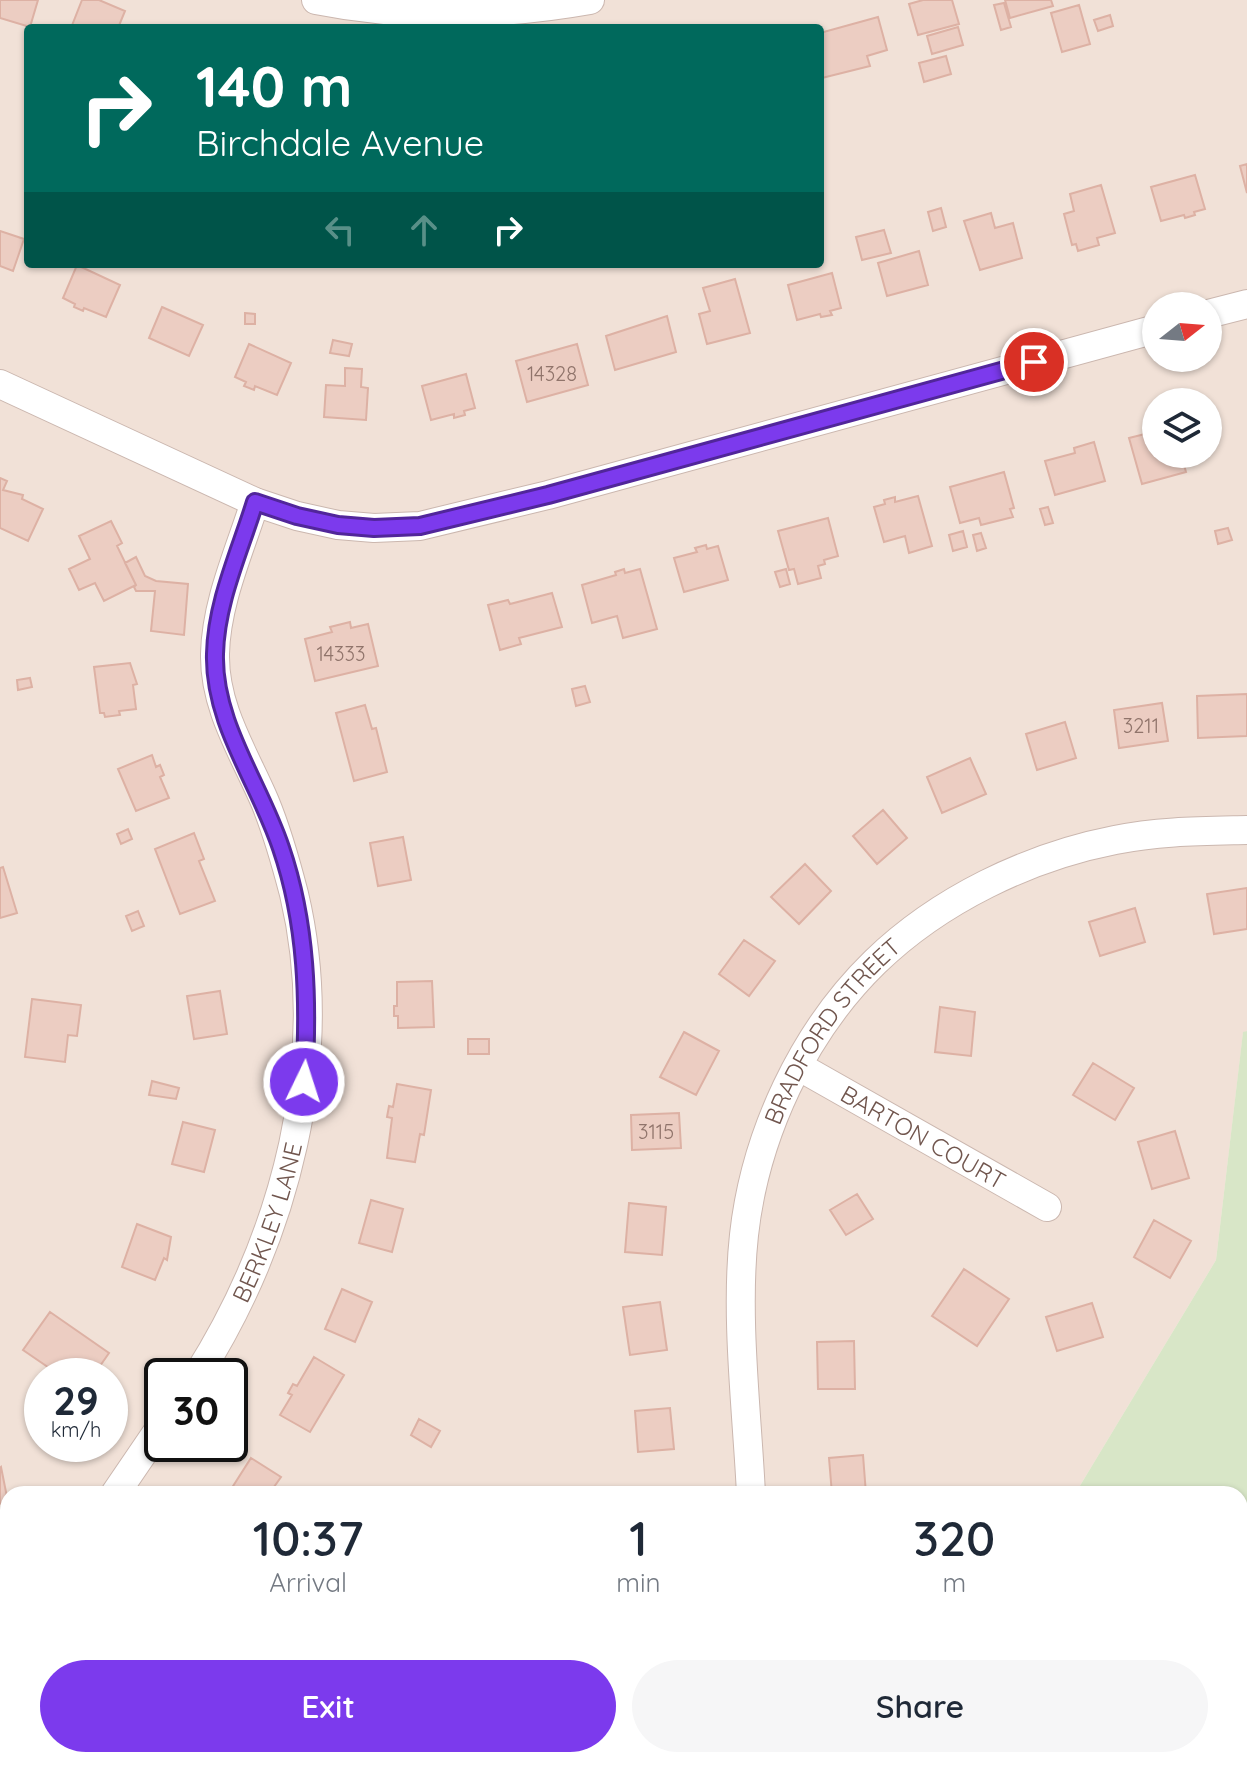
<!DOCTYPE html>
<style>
:root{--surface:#fff;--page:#f6f6f7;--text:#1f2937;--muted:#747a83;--accent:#7c3aed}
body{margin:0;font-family:Quicksand,sans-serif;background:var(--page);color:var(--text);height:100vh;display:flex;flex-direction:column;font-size:30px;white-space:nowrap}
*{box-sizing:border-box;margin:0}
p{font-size:26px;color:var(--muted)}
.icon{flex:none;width:44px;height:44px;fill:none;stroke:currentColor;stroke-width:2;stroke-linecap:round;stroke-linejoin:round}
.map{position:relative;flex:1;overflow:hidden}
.side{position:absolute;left:0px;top:1486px;width:1248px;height:282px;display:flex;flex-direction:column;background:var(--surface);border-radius:24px 24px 0 0;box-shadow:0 2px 6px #0004}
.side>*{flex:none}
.top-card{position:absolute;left:24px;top:24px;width:800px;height:244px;border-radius:8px;box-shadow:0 2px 6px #0004;background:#00695c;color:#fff;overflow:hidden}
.needle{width:52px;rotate:73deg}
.fabs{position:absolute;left:1142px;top:292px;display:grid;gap:16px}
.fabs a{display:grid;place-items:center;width:80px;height:80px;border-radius:50%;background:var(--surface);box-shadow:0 2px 6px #0004;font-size:40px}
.speed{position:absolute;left:24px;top:1358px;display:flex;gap:16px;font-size:40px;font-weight:700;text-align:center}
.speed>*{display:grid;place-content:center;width:104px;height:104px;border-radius:50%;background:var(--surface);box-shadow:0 2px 6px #0004;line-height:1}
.speed small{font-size:20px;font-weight:400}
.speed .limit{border:4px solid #111;border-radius:12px;background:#fff;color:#111}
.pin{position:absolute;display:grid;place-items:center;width:68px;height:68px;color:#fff;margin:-34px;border:4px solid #fff;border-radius:50%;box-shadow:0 2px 8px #0007}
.me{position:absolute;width:88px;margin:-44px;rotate:4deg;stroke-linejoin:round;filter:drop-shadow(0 0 6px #0008)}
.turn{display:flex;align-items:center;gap:28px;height:168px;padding:0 40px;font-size:36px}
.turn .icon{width:104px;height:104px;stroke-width:2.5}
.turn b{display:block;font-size:56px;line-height:68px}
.lanes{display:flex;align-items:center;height:76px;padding:0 40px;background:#0003;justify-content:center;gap:40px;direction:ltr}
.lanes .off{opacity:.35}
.eta{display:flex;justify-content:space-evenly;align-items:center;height:136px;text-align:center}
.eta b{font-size:48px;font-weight:600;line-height:56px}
.action{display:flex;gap:16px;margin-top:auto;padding:16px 40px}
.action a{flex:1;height:92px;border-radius:48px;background:var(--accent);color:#fff;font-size:32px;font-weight:600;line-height:92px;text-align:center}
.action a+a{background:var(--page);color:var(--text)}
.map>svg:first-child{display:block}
</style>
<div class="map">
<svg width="1247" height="1767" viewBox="0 0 1247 1767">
<rect width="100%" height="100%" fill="#faf0e7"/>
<path fill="#f1e1d7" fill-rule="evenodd" d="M0,0h1247v1031l-4,2 -27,227 -141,234h-1067v266h924l-3,7h-929zM28,28h792v236h-792zM1156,306h52v52h-52zM1156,402h52v52h-52zM42,1376h68v68h-68zM162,1376h68v68h-68z
M1247,1654v113h-170l7,-7h156v-102z"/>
<path fill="#d8e6c7" d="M1247,1031v623l-7,4v-164h-165l141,-234 27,-228z
M932,1760h152l-7,7h-148z"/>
<path fill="#eccdc2" stroke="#ddb1a4" stroke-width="2" d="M0,0h38l-8,27 -30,-9z
M82,0h17l26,11 -7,17h-47z
M923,0h29l7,24 -41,11 -9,-31z
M1005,0h46l2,6 -43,12z
M1004,3l7,24 -10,3 -7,-25z
M1079,5l11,39 -28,8 -11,-39z
M1110,15l3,11 -15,5 -4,-11z
M878,17l9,33 -20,6 3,10 -48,12 -2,-45z
M958,27l5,18 -31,9 -5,-18z
M946,56l5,18 -27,8 -5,-19z
M1247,164v29l-7,-27z
M1195,175l10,34 -11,3 1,3 -10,3 -1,-3 -23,6 -10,-34z
M1101,185l14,48 -18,5 2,7 -21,6 -2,-7 -4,1 -8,-31 10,-3 -4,-17z
M941,208l5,19 -13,4 -5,-19z
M991,213l4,15 18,-5 9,35 -42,12 -16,-49z
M884,230l7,23 -29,7 -6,-23z
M0,231l24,8 -11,32 -13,-5z
M919,251l9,34 -41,11 -9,-33z
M77,265l43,20 -14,32 -22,-9 -1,3 -9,-4 1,-3 -12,-6z
M832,273l9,35 -11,3 2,4 -11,2 -1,-3 -23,6 -9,-35z
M735,279l15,54 -43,11 -8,-30 11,-3 -7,-23z
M162,307l41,18 -14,31 -40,-18z
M245,313l10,1v10h-10z
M667,316l9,36 -61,18 -9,-34z
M333,340l19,4 -3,12 -19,-3z
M249,344l42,19 -14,32 -22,-9 -1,4 -10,-4 2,-4 -11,-5z
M577,344l11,41 -61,17 -11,-41z
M345,368l17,1 -1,18 7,1 -2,32 -42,-3 2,-32 19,1z
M466,374l9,34 -11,3 1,4 -11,3v-4l-23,6 -9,-34z
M1156,426v28h25l5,18 -44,12 -13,-46 24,-6 -1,-5z
M1094,442l11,39 -50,14 -10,-34 30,-8 -1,-5z
M1004,472l10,36 -4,1 3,8 -32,8 -2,-7 -19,5 -10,-36z
M0,478l7,3 -4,9 20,5 -1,4 21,10 -15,32 -28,-13z
M918,496l14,50 -23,7 -4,-17 -21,6 -10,-35 11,-3 -1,-4 11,-3v5z
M1048,507l5,16 -8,2 -5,-16z
M828,518l10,38 -14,4 1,4 -7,2 3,12 -23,6 -4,-15 -5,1 -11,-39z
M111,521l11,22 -5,3 19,39 -32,16 -9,-18 -16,7 -10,-21 21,-10 -11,-23z
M1228,528l4,12 -14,4 -3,-13z
M963,531l4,16 -14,4 -4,-16z
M981,533l5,15 -9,3 -4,-16z
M706,545l1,4 11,-3 10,34 -44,12 -10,-34 23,-6 -2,-4z
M136,557l9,19 11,5 32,3 -4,51 -33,-4 4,-40h-19l-2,-4 2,-2 -11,-22z
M624,569l1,4 15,-4 17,60 -34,9 -6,-22 -25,7 -10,-38 34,-10 -1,-3z
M786,569l4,15 -10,3 -5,-15z
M552,593l10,34 -43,11 2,6 -21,6 -12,-45 20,-5 2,4z
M350,622l1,6 17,-4 10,42 -63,15 -10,-42 27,-7 -2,-5z
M130,663l7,21 -4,1 3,24 -17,2 1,4 -15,2 -1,-4h-4l-6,-46z
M30,678l2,9 -14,3 -1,-10z
M585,686l5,16 -14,4 -4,-17z
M1247,694v42l-49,2 -1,-42z
M1162,703l6,38 -49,7 -5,-38z
M365,705l7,24 4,-1 11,44 -33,9 -18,-68z
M1065,722l11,36 -39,12 -11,-36z
M152,755l4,12 4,-2 4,10 -4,2 9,21 -33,13 -18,-42z
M970,758l16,36 -44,19 -15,-36z
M883,810l24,28 -30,26 -24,-28z
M128,829l4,10 -11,5 -4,-10z
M194,833l10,26 -5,2 16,40 -35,13 -25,-65z
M403,837l8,43 -33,6 -8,-43z
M805,864l26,27 -32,33 -28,-27z
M3,867l14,46 -17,5v-50z
M1247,888v41l-33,5 -7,-40z
M1135,908l10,34 -45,14 -11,-34z
M138,911l6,15 -12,5 -6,-15z
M744,940l31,21 -26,35 -30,-22z
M432,981l2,46 -36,1v-12h-4v-10h3v-24z
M220,991l7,43 -33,5 -7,-43z
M32,999l49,6 -4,31 -9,-1 -3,27 -40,-5z
M940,1007l35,5 -4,44 -36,-4z
M684,1032l35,19 -23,44 -36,-18z
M468,1039h21v15h-21z
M1093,1063l41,25 -19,32 -42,-25z
M152,1081l27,7 -3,11 -27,-4z
M397,1084l34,6 -7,45 -4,-1 -5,28 -28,-4 5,-40 -5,-1 2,-11 4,1z
M679,1113l2,35 -49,2 -1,-35z
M183,1122l32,8 -11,42 -32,-8z
M1175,1131l14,47 -37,11 -14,-47z
M857,1194l16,25 -27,16 -16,-25z
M371,1200l32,9 -11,43 -33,-9z
M629,1203l37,4 -4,48 -37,-3z
M1154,1220l37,21 -21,37 -36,-21z
M137,1224l34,13 -4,23 -3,-2 -9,22 -33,-13z
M964,1269l45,30 -32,47 -45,-30z
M342,1289l30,13 -17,40 -30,-13z
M660,1302l7,48 -37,5 -7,-48z
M1092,1303l11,34 -46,14 -11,-34z
M50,1312l59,41 -16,23h-32l-38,-26z
M854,1341l1,48h-37l-1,-47z
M314,1357l30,18 -34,57 -30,-17 12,-20 -4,-2 5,-9 4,2z
M670,1408l4,41 -36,3 -3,-41z
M419,1419l21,12 -9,16 -20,-12z
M863,1455l3,39h-34l-3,-36z
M251,1458l30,19 -12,17h-41z
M1,1467l7,35 -8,2v-36z
M0,1714l8,4v42h7l-3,7h-12z
M79,1760h34l16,7h-52z
M456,1760h65l-2,7h-65z
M847,1760h37l1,7h-38z
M1189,1760h25l4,7h-25z"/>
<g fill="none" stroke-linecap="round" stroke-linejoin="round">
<g stroke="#cbb7af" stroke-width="30">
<g id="minor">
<path d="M316,0c90,18 183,16 274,0"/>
<path d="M1208,314l39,-10"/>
<path d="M0,384l255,118 42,14 41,9 36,3 46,-2 128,-31 608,-166"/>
<path id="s1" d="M798,1066l249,141"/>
<path id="s2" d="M197,1376c88,-139 136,-318 97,-482 -8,-31 -17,-63 -29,-92 -21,-49 -51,-94 -50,-148 1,-52 25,-104 40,-152"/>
<path d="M115,1494l47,-69"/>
<path id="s3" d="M751,1494c-4,-82 -16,-178 -7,-259 11,-100 59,-203 131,-273 64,-62 153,-105 240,-122 43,-9 88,-9 132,-10"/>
<path d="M0,1620l8,3"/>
<path d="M317,1760l11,5"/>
<path d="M764,1760v7"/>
</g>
</g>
<use href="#minor" stroke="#fff" stroke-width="28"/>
</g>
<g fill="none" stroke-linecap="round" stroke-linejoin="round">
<g stroke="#51269a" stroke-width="20">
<path id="route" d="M304,1082c5,-79 3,-158 -23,-234 -21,-64 -68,-125 -66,-194 1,-52 25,-103 40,-152l42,14 41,9 36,3 46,-2 128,-31 486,-133"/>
</g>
<use href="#route" stroke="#7c3aed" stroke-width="14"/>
</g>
<g text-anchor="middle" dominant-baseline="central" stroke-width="7" stroke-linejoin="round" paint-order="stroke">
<g font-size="20" fill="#90746b">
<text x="552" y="373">14328</text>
<text x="341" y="653">14333</text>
<text x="1141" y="725">3211</text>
<text x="656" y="1131">3115</text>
</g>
<g font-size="24" fill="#71564e" stroke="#fdf4ed">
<text stroke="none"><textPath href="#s3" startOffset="486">BRADFORD STREET</textPath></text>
<text stroke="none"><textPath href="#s1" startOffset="144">BARTON COURT</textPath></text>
<text stroke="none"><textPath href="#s2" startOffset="170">BERKLEY LANE</textPath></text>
</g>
</g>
</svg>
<div class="fabs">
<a><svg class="needle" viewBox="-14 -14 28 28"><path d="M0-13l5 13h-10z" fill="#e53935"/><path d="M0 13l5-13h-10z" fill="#747a83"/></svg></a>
<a><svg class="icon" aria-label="layers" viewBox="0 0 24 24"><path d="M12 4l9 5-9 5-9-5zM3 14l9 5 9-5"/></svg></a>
</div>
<div class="speed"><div>29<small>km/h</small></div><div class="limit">30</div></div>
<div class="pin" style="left:1034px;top:362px;background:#d93025"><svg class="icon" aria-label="arrive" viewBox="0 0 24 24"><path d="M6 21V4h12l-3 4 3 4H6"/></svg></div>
<svg class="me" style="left:304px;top:1082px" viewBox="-20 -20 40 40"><circle r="17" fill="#7c3aed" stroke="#fff" stroke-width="3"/><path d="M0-11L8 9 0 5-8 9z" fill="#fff"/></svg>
<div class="top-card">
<div class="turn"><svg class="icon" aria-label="right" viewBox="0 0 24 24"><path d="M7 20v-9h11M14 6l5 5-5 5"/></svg><div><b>140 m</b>Birchdale Avenue</div></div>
<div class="lanes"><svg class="icon off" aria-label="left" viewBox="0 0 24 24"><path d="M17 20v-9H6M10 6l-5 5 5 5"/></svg><svg class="icon off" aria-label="ahead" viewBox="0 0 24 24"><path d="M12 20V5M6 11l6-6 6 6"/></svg><svg class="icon" aria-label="right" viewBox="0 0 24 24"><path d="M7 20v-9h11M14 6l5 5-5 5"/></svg></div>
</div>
<section class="side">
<div class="eta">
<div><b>10:37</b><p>Arrival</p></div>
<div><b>1</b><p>min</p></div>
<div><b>320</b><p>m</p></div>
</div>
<div class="action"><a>Exit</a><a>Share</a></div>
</section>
</div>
